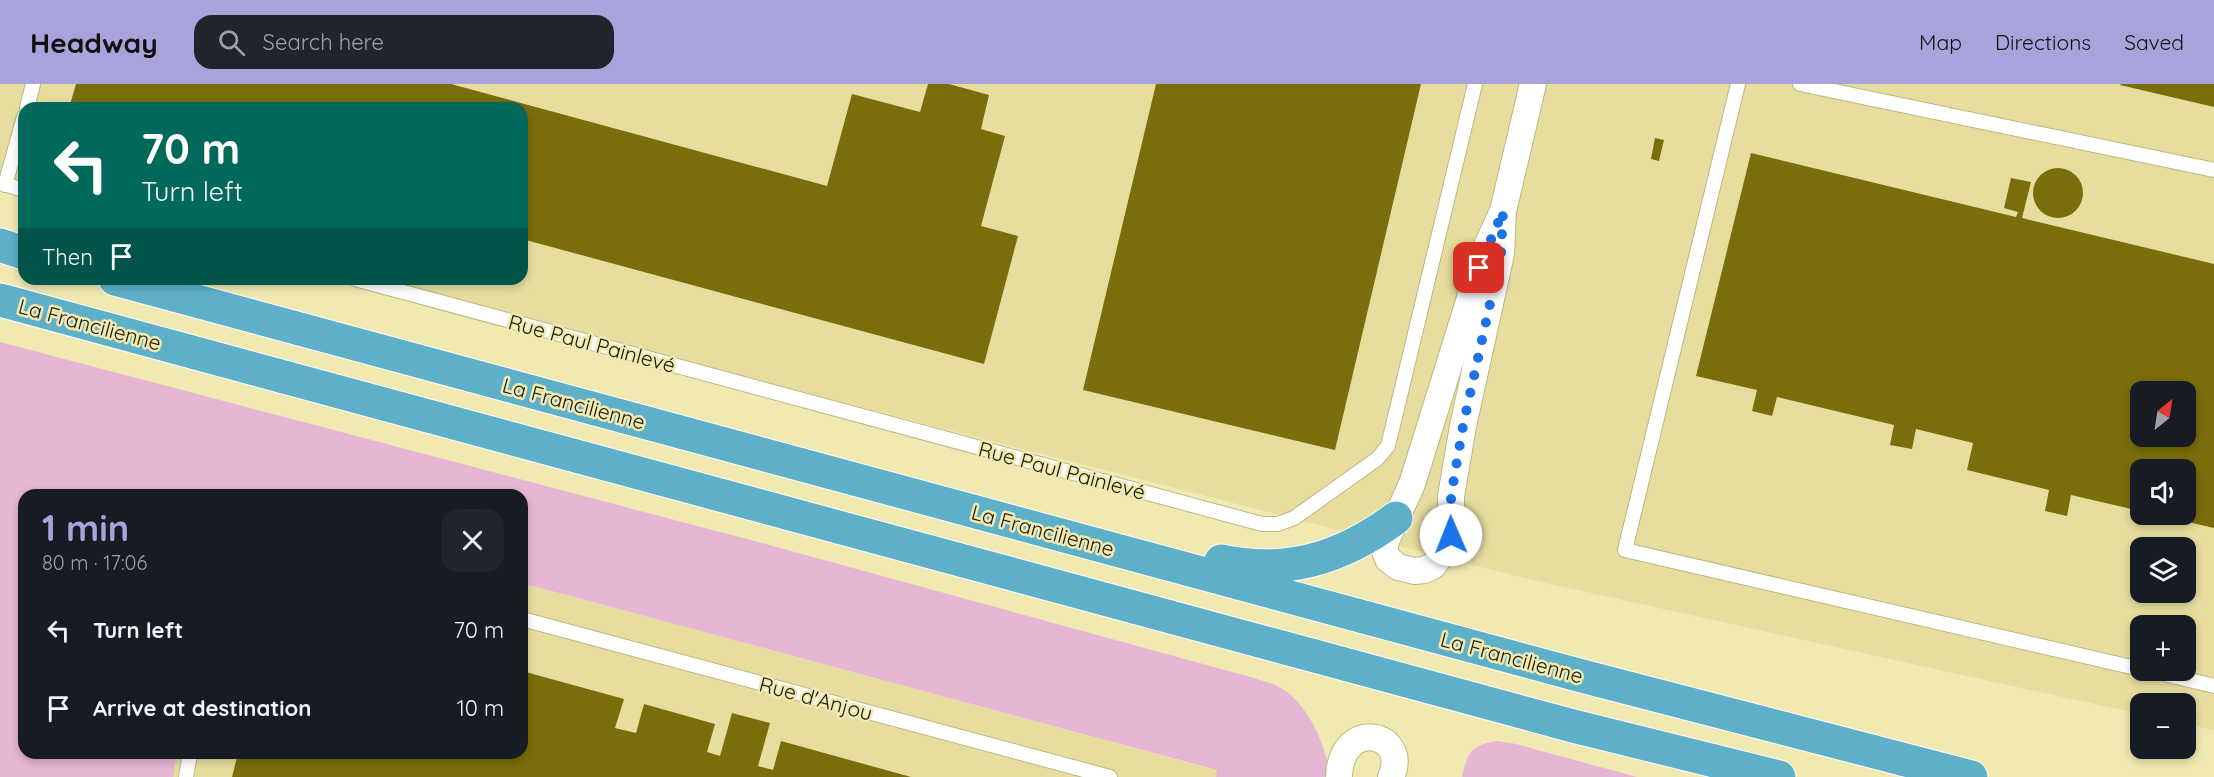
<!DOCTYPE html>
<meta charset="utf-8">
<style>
:root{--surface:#171b24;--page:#20242c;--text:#f1f3f6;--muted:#9ea1a6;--accent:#a8a3db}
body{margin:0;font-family:Quicksand,sans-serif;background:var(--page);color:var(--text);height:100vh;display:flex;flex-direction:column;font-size:22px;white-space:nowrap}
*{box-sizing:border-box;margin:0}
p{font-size:20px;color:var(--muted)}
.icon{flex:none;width:33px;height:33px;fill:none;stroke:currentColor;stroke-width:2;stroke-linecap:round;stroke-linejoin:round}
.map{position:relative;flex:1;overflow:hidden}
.drawer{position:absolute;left:18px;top:405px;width:510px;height:270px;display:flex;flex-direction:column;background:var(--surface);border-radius:18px;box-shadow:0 3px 9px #0003}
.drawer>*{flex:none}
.hud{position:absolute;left:18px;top:18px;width:510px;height:183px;border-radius:18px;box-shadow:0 3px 9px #0003;background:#00695c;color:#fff;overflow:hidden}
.needle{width:39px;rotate:30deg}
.buttons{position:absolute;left:2130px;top:297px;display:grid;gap:12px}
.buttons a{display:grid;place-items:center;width:66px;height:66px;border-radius:12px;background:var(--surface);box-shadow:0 3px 9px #0003;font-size:30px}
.pin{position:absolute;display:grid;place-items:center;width:51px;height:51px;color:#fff;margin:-26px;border-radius:12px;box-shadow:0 3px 9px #0006}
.me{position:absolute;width:66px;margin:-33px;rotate:359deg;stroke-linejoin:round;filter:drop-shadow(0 0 4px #0008)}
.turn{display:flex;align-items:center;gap:21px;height:126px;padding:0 24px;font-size:27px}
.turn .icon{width:78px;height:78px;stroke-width:2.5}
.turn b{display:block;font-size:42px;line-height:51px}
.then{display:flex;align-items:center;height:57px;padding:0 24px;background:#0003;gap:12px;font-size:22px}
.round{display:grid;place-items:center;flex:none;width:63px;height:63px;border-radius:18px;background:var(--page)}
.summary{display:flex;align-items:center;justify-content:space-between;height:102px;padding:0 24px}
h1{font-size:36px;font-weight:700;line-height:45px;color:var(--accent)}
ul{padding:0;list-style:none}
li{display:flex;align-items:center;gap:18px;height:78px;padding:0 24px}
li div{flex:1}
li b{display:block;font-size:22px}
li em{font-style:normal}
header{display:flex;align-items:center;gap:36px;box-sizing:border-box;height:84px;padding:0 30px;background:var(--accent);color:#111}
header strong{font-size:28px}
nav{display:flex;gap:33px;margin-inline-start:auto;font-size:21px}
.search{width:420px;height:54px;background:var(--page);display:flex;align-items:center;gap:15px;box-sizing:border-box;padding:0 21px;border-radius:18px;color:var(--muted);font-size:22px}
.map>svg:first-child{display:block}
</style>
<header>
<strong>Headway</strong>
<div class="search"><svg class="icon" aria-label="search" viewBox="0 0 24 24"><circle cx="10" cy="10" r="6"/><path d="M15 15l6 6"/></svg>Search here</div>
<nav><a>Map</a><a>Directions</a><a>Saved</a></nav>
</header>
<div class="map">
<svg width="2214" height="693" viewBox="0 0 2214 693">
<rect width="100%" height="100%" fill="#f1e9b2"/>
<path fill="#e6dd9e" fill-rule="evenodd" d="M0,0h2214v646l-28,-6v-20h-46v10l-608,-134 -1169,-301h159v-171h-498v84l-24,-6zM2140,308h46v44h-46zM2140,386h46v44h-46zM2140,464h46v44h-46zM2140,542h46v44h-46z
M24,411v258h498v-170l719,194h-1241z"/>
<path fill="#e6b6d4" d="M0,258l758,200 496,136c8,3 19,5 27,10 29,18 44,57 50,89h-115l1,-7 -695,-187v-88h-498v258h153l-4,24h-173z
M1497,657l19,3 121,33h-175c6,-25 9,-32 35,-36z"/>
<path fill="#7a6d0b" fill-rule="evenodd" d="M76,0h375l376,102 25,-92 68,18 8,-28h21l40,11 -8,34 24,7 -24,90 37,10 -34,128 -462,-125v-131h-453z
M1156,0h265l-86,366 -252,-60z
M2121,0h93v23l-94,-22z
M1655,54l9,2 -5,21 -8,-2z
M1751,69l265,64 2,-5 -14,-4 7,-30 20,4 -9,36 192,46v264l-56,-13 28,-1v-44h-46v41l-69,-16 -4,21 -22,-5 4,-21 -82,-20 6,-27 -57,-14 -4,20 -22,-4 4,-20 -117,-28 -5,19 -20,-5 5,-21 -61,-14zM2140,308h46v44h-46z
M2033 109a25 25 0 1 1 50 0a25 25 0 1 1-50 0Z
M522,587l102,28 -9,29 21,5 8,-29 71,20 -8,28 13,4 12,-43 38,10 -12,43 15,4 8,-29 130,36h-679l6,-24h284z"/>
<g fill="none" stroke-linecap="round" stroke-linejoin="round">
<g stroke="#bfb781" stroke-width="16">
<path id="service" d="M1738,0l-113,466 515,119
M1800,0l414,86
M27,24l6,-24
M0,99l24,7
M5,101l19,-68
M355,195l907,245h16l16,-6 83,-59 11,-13 87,-362
M522,535l588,158
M2148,586l66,16
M186,693l4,-24"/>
</g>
<g stroke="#bfb781" stroke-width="28">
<path id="minor" d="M1503,127l-2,43 -38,172 -12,70v39l-3,10 -15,21 -9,4 -10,1 -16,-4 -10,-8 -3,-8v-8l27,-59 73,-234z
M1503,127l30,-127
M1339,693c2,-61 72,-44 52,0"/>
</g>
<g stroke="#fff" stroke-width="35">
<path id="trunk" d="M0,161l24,8
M115,195l1467,397 389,101
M0,216l1573,426 206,51
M1221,477c67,14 121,-3 175,-43"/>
</g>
<use href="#service" stroke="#fff" stroke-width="14"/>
<use href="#minor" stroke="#fff" stroke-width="26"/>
<use href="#trunk" stroke="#5eb0c8" stroke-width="33"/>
</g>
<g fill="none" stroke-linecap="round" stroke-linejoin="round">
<path stroke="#1a73e8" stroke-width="10" stroke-dasharray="0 18" d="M1451,451v-39l12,-70 38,-172 2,-43 -24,57"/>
</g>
<g text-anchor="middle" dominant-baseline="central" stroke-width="5" stroke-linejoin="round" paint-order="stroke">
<g font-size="21" fill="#1b1804" stroke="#f1e9b2">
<text transform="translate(90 240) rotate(15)">La Francilienne</text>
<text transform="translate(592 259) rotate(15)">Rue Paul Painlevé</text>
<text transform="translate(574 319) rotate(15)">La Francilienne</text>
<text transform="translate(1062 386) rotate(15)">Rue Paul Painlevé</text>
<text transform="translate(1043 446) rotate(15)">La Francilienne</text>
<text transform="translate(1512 573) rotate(15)">La Francilienne</text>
<text transform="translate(816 614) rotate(15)">Rue d'Anjou</text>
</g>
</g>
</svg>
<div class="buttons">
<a><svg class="needle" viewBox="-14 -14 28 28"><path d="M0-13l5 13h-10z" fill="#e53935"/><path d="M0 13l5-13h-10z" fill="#9ea1a6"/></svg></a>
<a><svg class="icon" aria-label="sound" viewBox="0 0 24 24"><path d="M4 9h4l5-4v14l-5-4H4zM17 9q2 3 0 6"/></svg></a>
<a><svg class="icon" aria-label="layers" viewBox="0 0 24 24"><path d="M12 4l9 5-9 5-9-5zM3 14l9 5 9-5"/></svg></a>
<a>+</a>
<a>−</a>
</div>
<div class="pin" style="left:1479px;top:184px;background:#d93025"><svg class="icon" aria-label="arrive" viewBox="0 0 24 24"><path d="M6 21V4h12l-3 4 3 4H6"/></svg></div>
<svg class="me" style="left:1451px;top:451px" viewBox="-20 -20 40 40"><circle r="19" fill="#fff"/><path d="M0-13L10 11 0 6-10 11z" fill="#1a73e8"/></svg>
<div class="hud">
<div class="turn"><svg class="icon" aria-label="left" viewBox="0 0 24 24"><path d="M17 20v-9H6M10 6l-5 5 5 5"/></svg><div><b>70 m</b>Turn left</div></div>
<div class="then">Then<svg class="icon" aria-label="arrive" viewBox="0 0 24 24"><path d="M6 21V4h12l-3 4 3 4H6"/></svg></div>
</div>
<section class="drawer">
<div class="summary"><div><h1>1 min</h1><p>80 m · 17:06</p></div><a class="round"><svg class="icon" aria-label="close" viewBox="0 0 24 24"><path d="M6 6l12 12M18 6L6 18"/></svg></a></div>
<ul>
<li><svg class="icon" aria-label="left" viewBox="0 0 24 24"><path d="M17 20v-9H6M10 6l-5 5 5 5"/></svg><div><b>Turn left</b></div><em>70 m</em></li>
<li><svg class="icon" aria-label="arrive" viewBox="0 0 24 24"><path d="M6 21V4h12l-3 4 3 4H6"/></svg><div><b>Arrive at destination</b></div><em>10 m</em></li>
</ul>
</section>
</div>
